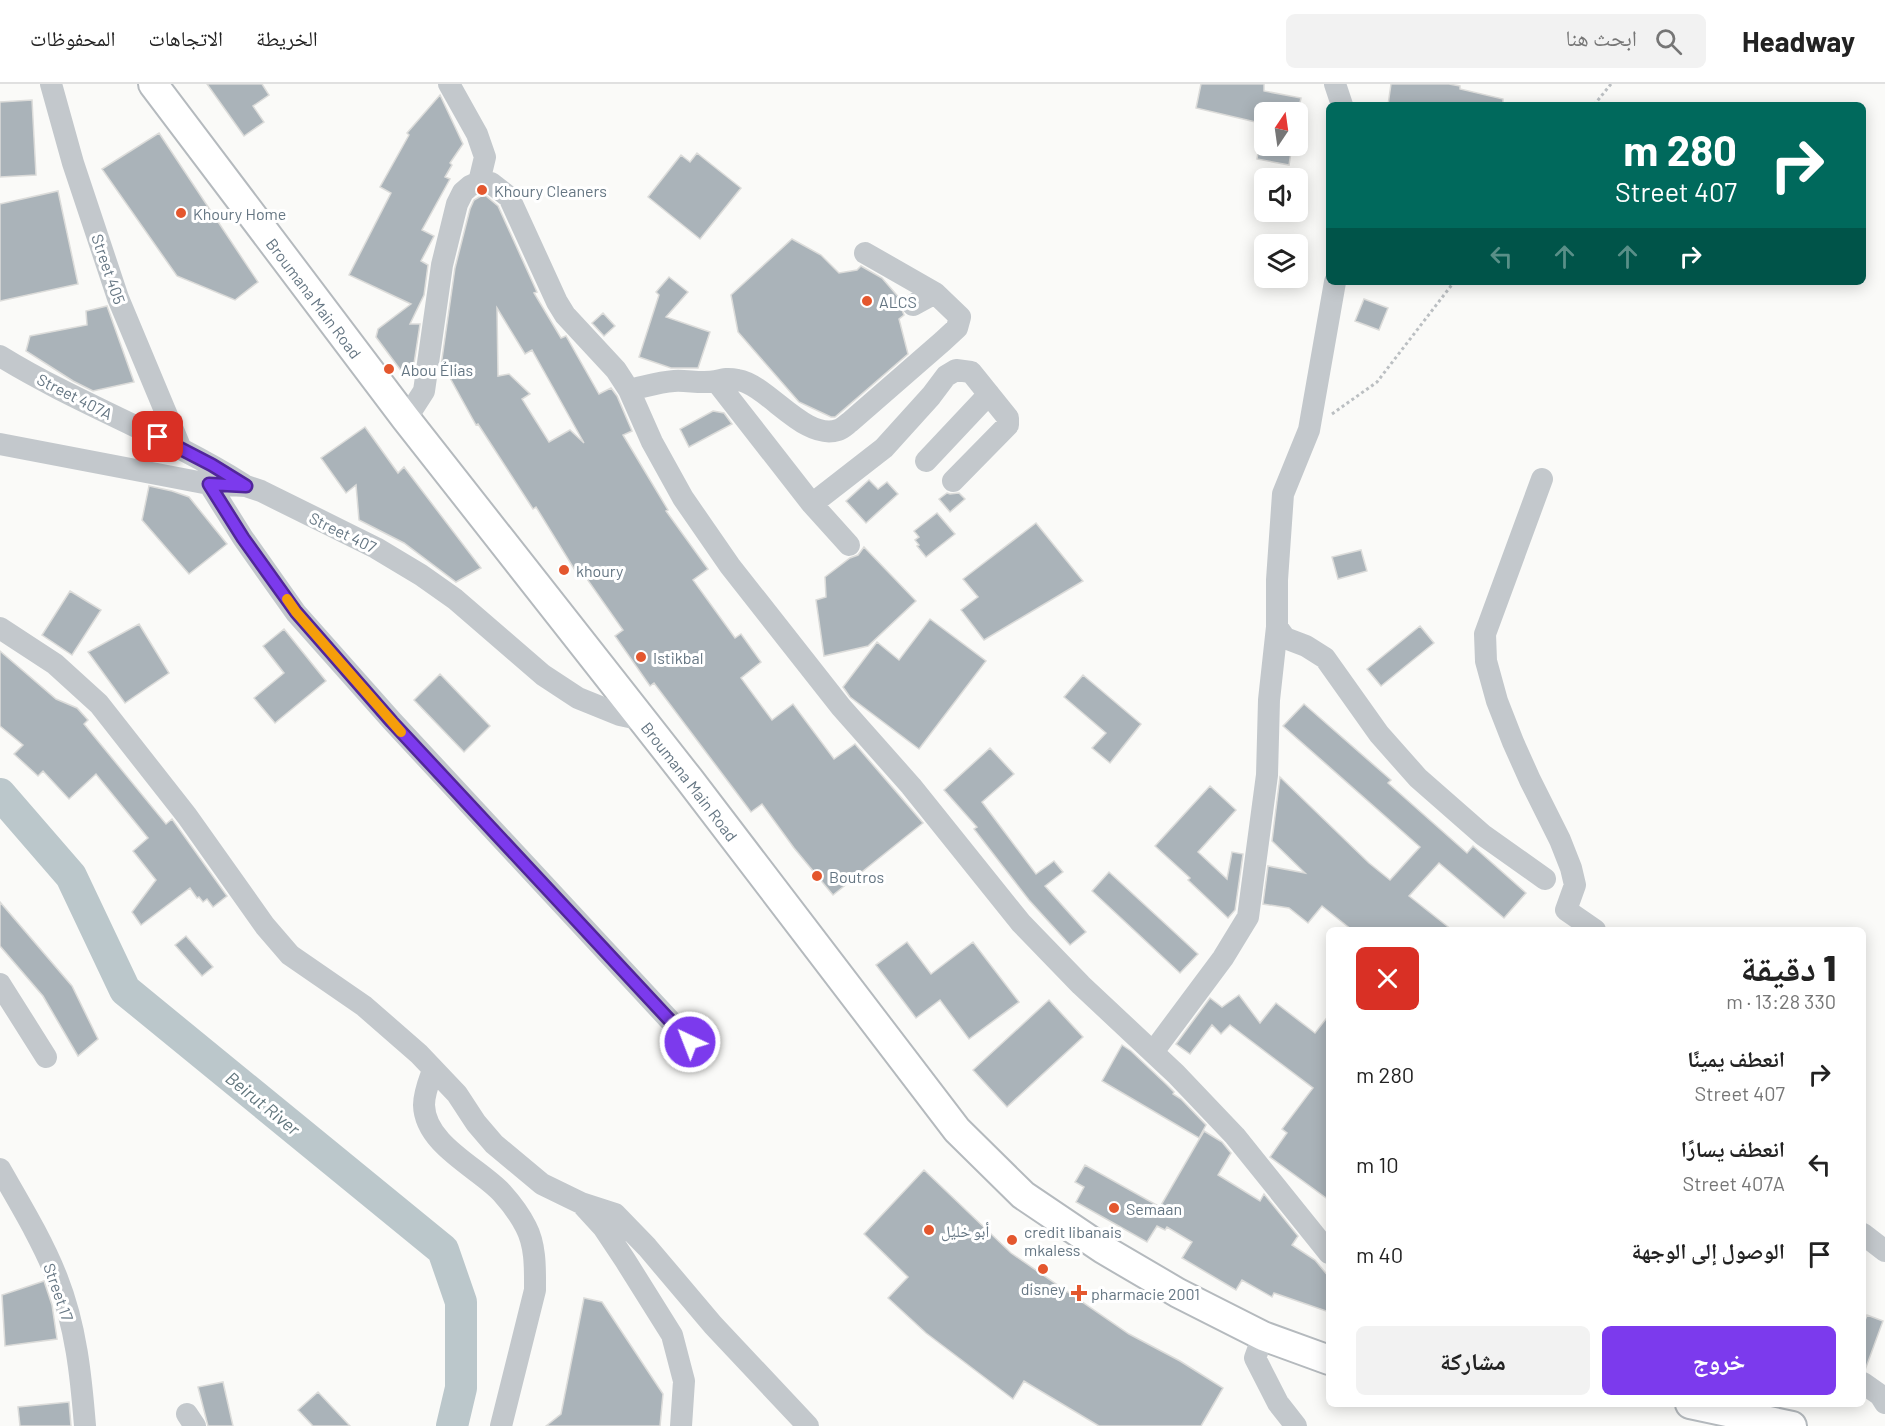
<!DOCTYPE html>
<html lang="ar">
<meta charset="utf-8">
<style>
:root{--surface:#fff;--page:#f2f2f2;--text:#222;--muted:#767676;--line:#e0e0e0;--accent:#7c3aed}
body{margin:0;font-family:Barlow,"Noto Naskh Arabic",sans-serif;background:var(--page);color:var(--text);direction:rtl;height:100vh;display:flex;flex-direction:column;font-size:22px;white-space:nowrap}
*{box-sizing:border-box;margin:0}
p{font-size:20px;color:var(--muted)}
.icon{flex:none;width:33px;height:33px;fill:none;stroke:currentColor;stroke-width:2;stroke-linecap:round;stroke-linejoin:round}
.map{position:relative;flex:1;overflow:hidden;direction:ltr}
.panel{position:absolute;left:1326px;top:843px;width:540px;height:480px;display:flex;flex-direction:column;background:var(--surface);border-radius:9px;box-shadow:0 3px 15px #0003;direction:rtl}
.panel>*{flex:none}
.top-card{position:absolute;left:1326px;top:18px;width:540px;height:183px;border-radius:9px;box-shadow:0 3px 15px #0003;direction:rtl;background:#00695c;color:#fff;overflow:hidden}
.needle{width:39px;rotate:13deg}
.fabs{position:absolute;left:1254px;top:18px;display:grid;gap:12px}
.fabs a{display:grid;place-items:center;width:54px;height:54px;border-radius:9px;background:var(--surface);box-shadow:0 3px 15px #0003;font-size:30px}
.pin{position:absolute;display:grid;place-items:center;width:51px;height:51px;color:#fff;margin:-26px;border-radius:12px;box-shadow:0 3px 9px #0006}
.me{position:absolute;width:66px;margin:-33px;rotate:317deg;stroke-linejoin:round;filter:drop-shadow(0 0 4px #0008)}
.turn{display:flex;align-items:center;gap:21px;height:126px;padding:0 30px;font-size:27px}
.turn .icon{width:78px;height:78px;stroke-width:2.5}
.turn b{display:block;font-size:42px;line-height:51px}
.lanes{display:flex;align-items:center;height:57px;padding:0 30px;background:#0003;justify-content:center;gap:30px;direction:ltr}
.lanes .off{opacity:.35}
.round{display:grid;place-items:center;flex:none;width:63px;height:63px;border-radius:9px;background:var(--page)}
.overview{display:flex;align-items:center;justify-content:space-between;height:102px;padding:0 30px}
h1{font-size:36px;font-weight:800;line-height:45px}
.button{display:flex;gap:12px;margin-top:auto;padding:12px 30px}
.button a{flex:1;height:69px;border-radius:9px;background:var(--accent);color:#fff;font-size:24px;font-weight:800;line-height:69px;text-align:center}
.button a+a{background:var(--page);color:var(--text)}
ul{padding:0;list-style:none}
li{display:flex;align-items:center;gap:18px;height:90px;padding:0 30px}
li div{flex:1}
li b{display:block;font-size:22px}
li em{font-style:normal}
header{display:flex;align-items:center;gap:36px;box-sizing:border-box;height:84px;padding:0 30px;background:var(--surface);border-bottom:2px solid var(--line)}
header strong{font-size:28px}
nav{display:flex;gap:33px;margin-inline-start:auto;font-size:21px}
.search{width:420px;height:54px;background:var(--page);display:flex;align-items:center;gap:15px;box-sizing:border-box;padding:0 21px;border-radius:9px;color:var(--muted);font-size:22px}
.map>svg:first-child{display:block}
</style>
<header>
<strong>Headway</strong>
<div class="search"><svg class="icon" aria-label="search" viewBox="0 0 24 24"><circle cx="10" cy="10" r="6"/><path d="M15 15l6 6"/></svg>ابحث هنا</div>
<nav><a>الخريطة</a><a>الاتجاهات</a><a>المحفوظات</a></nav>
</header>
<div class="map">
<svg width="1885" height="1342" viewBox="0 0 1885 1342">
<rect width="100%" height="100%" fill="#fafaf8"/>
<g fill="none" stroke-linecap="round" stroke-linejoin="round">
<path stroke="#bbc7cb" stroke-width="32" d="M0,710l71,82 54,114 318,260 18,52v86l-9,38"/>
</g>
<path fill="#aab3b9" stroke="#dcdcda" stroke-width="1.5" fill-rule="evenodd" d="M207,0h55l7,11 -16,11 11,16 -20,14z
M1201,0h63v7l37,7 -3,14h-34v12l-68,-16z
M1391,0h58l11,2v3l43,10v6h-115z
M440,11l23,49 -13,19 2,2 -7,12 5,2 -28,51 12,6 -13,25 7,4 -4,30 -14,29h10l-7,46 -8,6 -29,-39 2,-8 33,-25 -62,-29 42,-82 -11,-6 29,-52 -2,-2z
M32,16l4,75 -36,2v-75z
M159,49l99,149 -23,18 -58,-24 -75,-107z
M1259,62h33l-3,19 -32,-6z
M697,69l44,35 -41,51 -52,-42 33,-42 9,7z
M58,107l20,93 -78,17v-97z
M481,112h5l12,10 39,86 -3,1 27,45 5,-2 33,58 12,-6 6,8 15,35 -9,4 45,75 -2,1 42,58 -15,11 42,58 6,-4 20,28 -20,16 31,42 21,-16 41,55 21,-15 68,79 -90,72 -39,-47 -32,-44 -11,8 -97,-129 -4,3 -35,-50 8,-6 -43,-61 -4,3 -40,-65 -3,2 -55,-85 -2,1 -26,-47h-9v-12l14,-98 15,-59 4,-9zM497,224l28,46 7,-4 52,93 -14,-13 -21,12 -27,-43 8,-5 -21,-20 -11,2z
M792,155l29,16 18,18 18,-3 4,-4 21,12 19,22 -1,5 4,10 -5,4 9,35 -73,63h-4l-32,-15 -61,-70 -7,-37z
M669,193l19,15 -22,25 44,15 -12,36h-27l-32,-11 20,-62 -3,-3z
M1364,215l24,9 -9,22 -24,-9z
M107,222l27,76 -41,9 -20,-10 -47,-30 4,-15 57,-11 -1,-14z
M603,229l12,13 -11,10 -12,-13z
M713,327l11,2 8,11 -43,23 -9,-18z
M365,343l33,46 6,-6 77,101 -25,14 -52,-39 -45,-23 -3,-35 -10,8 -25,-35z
M869,396l9,9 9,-7 11,12 -32,29 -20,-22z
M149,402l23,5 17,6 38,47 -38,30 -47,-54z
M947,409l3,1 9,-1 6,6 -15,13 -11,-13z
M937,429l18,21 -29,23 -9,-11 2,-1 -4,-5 4,-3 -5,-6z
M1036,439l47,58 -99,59 -23,-30 17,-13 -15,-18z
M864,463l52,54 -48,45 -44,10 -8,-56 10,-3 -1,-20 25,-19 8,-3z
M1361,466l6,21 -29,8 -6,-22z
M70,507l31,19 -29,45 -30,-20z
M930,535l56,42 -67,88 -69,-52 -7,-10 34,-45 22,18z
M139,540l30,49 -44,30 -37,-51z
M1420,542l14,17 -53,43 -14,-17z
M284,545l42,52 -51,42 -21,-25 30,-25 -21,-27z
M0,567l56,48 21,9 11,12 -4,4 82,100 6,-5 55,77 -14,11 -6,-8 -4,3 -4,-5 -2,1 -7,-10 -49,37 -9,-13 24,-32 -23,-29 15,-13 -52,-64 -27,25 -26,-28 -5,5 -24,-22 9,-9 -23,-19z
M440,590l50,52 -26,26 -50,-52z
M1083,591l58,49 -31,39 -18,-15 14,-15 -42,-36z
M1304,620l87,76 -3,3 79,70 6,-7 53,47 -22,25 -65,-55 -30,33 43,34h-100l-30,-24 -14,17 -19,-15 -26,-4 5,-38 37,7 -33,-32 8,-64 89,86 21,17 30,-33 -137,-121z
M990,664l24,26 -32,28 54,72 18,-13 9,11 -18,14 41,46 -16,13 -41,-45 -55,-71 3,-2 -33,-37z
M1210,702l26,24 -38,42 29,27 5,-27 11,2 -8,56 -7,8 -40,-38 2,-2 -35,-32z
M1109,788l89,82 -18,19 -88,-82z
M0,818l72,84 26,53 -20,17 -35,-60 -43,-50z
M186,852l27,31 -11,9 -27,-31z
M907,858l24,32 42,-32 46,60 -50,37 -29,-39 -24,18 -40,-53z
M1239,911l21,28 16,-20 39,30 14,-18v185l-59,-43 17,-24 -5,-4 31,-41 -83,-63 -9,9 -9,-9 -22,29 -14,-10 34,-46 12,9z
M1049,916l34,37 -76,70 -34,-37z
M1122,961l9,6 35,33 8,8 -1,2 8,5 25,26 -7,13 -97,-57z
M1204,1047l18,11 9,11 -13,22 42,26 4,-7 34,42 -6,9 23,15 14,17v35l-55,-19 -2,4 -30,-17 -6,10 -54,-32 10,-16 -25,-15 -2,3 -8,-4 -10,16 -71,-40 8,-15 -9,-5 10,-17 75,42z
M924,1086l87,83 118,81 51,27 43,27 -22,38h-102l-75,-45 -11,18 -87,-66 -38,-35 20,-21 -44,-43z
M44,1197l8,24 5,34 -52,7 -3,-51z
M584,1214l18,4 61,92 -3,32h-114l15,-12z
M1867,1231l16,6 -18,49h-2v-44z
M223,1298l10,44h-25l-10,-39z
M318,1308l32,34h-37l-15,-16z
M69,1318l2,24h-51l-2,-19z"/>
<g fill="none" stroke-linecap="round" stroke-linejoin="round">
<g stroke="#b5babe" stroke-width="32">
<g id="major">
<path id="s1" d="M153,0l253,335 283,360 268,351 66,65 80,54 75,44 85,43 66,24"/>
<path d="M1690,1320l102,22"/>
</g>
</g>
<path stroke="#bbbfc2" stroke-width="3" stroke-dasharray="3 3" stroke-linecap="butt" d="M1594,21l17,-21
M1332,330l45,-32 77,-100"/>
<path stroke="#c3c8cc" stroke-width="22" d="M51,0l22,79 45,135 63,151
M449,0l28,50 8,23 -6,25
M1335,0l7,21
M913,221l22,-12
M0,272c78,48 165,79 243,128
M716,297l96,123 37,41
M629,306c15,-3 30,-8 45,-9 13,-1 29,3 42,0 8,-2 12,-3 22,-1 30,5 66,61 100,50 4,-1 8,-5 12,-8l93,-81 14,-13 3,-11 -25,-24 -70,-40
M406,335l18,-28 18,-126 15,-61 6,-12 7,-6 9,-4 12,1 18,14 48,105 8,13 51,55 13,20 23,52 31,56 47,68 111,141 70,79 110,137 60,62 95,89 59,62 94,117
M0,360l209,40 37,2 15,5 115,57 45,27 34,24 88,76 35,23 42,17 23,5
M926,377l63,-67
M1542,395l-57,155 1,27 11,40 16,41 17,38 30,60 11,28 4,17 -9,25 29,20
M209,400l34,54 53,75 96,108 298,321
M812,420l72,-56 47,-52 15,-20 10,-6 15,2 37,46v7l-55,56
M1277,543l8,11 21,8 19,12 54,76 39,44 65,57 62,44
M0,544l55,36 44,40 88,112 78,110 25,29 74,51 55,48 38,40 19,29 18,21 48,40 39,19 34,11 32,33 66,78 95,101
M0,900l46,73
M1153,968l70,-94 25,-41 19,-142 2,-75 8,-73v-47l6,-86 26,-64 26,-148
M433,986c-4,11 -9,23 -9,35 1,40 55,63 78,88 9,10 18,22 24,34 10,19 9,43 9,63l-34,136
M0,1085c20,35 42,71 57,109 19,48 24,98 28,148
M581,1119l22,24 22,33 47,75 12,46 -3,45
M1863,1150l22,17
M1263,1252l-8,22 23,45 18,23
M1863,1299l17,12 5,8
M187,1330l8,12"/>
<use href="#major" stroke="#fff" stroke-width="28"/>
</g>
<g fill="none" stroke-linecap="round" stroke-linejoin="round">
<g stroke="#51269a" stroke-width="15">
<path id="route" d="M158,353l54,28 34,21 -37,-2 34,54 53,74 96,110 298,320"/>
</g>
<use href="#route" stroke="#7c3aed" stroke-width="10"/>
<path stroke="#f59e0b" stroke-width="10" d="M287,515l9,13 105,120"/>
</g>
<g fill="#e4572e" stroke="#fff" stroke-width="2">
<circle cx="482" cy="106" r="6"/>
<circle cx="181" cy="129" r="6"/>
<circle cx="867" cy="217" r="6"/>
<circle cx="389" cy="285" r="6"/>
<circle cx="564" cy="486" r="6"/>
<circle cx="641" cy="573" r="6"/>
<circle cx="817" cy="792" r="6"/>
<circle cx="1114" cy="1124" r="6"/>
<circle cx="929" cy="1146" r="6"/>
<circle cx="1012" cy="1156" r="6"/>
<circle cx="1043" cy="1185" r="6"/>
<path d="M1076 1200h6v6h6v6h-6v6h-6v-6h-6v-6h6z"/>
</g>
<g text-anchor="middle" dominant-baseline="central" stroke-width="6" stroke-linejoin="round" paint-order="stroke">
<g font-size="16" fill="#657683" stroke="#fff" text-anchor="start">
<text x="494" y="106">Khoury Cleaners</text>
<text x="193" y="129">Khoury Home</text>
<text x="879" y="217">ALCS</text>
<text x="401" y="285">Abou Élias</text>
<text x="576" y="486">khoury</text>
<text x="653" y="573">Istikbal</text>
<text x="829" y="792">Boutros</text>
<text x="1126" y="1124">Semaan</text>
<text x="941" y="1146">أبو خليل</text>
<text x="1024" y="1147">credit libanais<tspan x="1024" dy="18">mkaless</tspan></text>
<text x="1043" y="1204" text-anchor="middle">disney</text>
<text x="1091" y="1209">pharmacie 2001</text>
</g>
<g font-size="16" fill="#657683" stroke="#fff">
<text transform="translate(109 185) rotate(71)">Street 405</text>
<text stroke="none"><textPath href="#s1" startOffset="268">Broumana Main Road</textPath></text>
<text transform="translate(75 312) rotate(27)">Street 407A</text>
<text transform="translate(343 448) rotate(26)">Street 407</text>
<text stroke="none"><textPath href="#s1" startOffset="880">Broumana Main Road</textPath></text>
<text transform="translate(59 1208) rotate(71)">Street 17</text>
</g>
<g font-size="18" font-style="italic" fill="#60757c" stroke="#fff">
<text transform="translate(263 1019) rotate(39)">Beirut River</text>
</g>
</g>
</svg>
<div class="fabs">
<a><svg class="needle" viewBox="-14 -14 28 28"><path d="M0-13l5 13h-10z" fill="#e53935"/><path d="M0 13l5-13h-10z" fill="#767676"/></svg></a>
<a><svg class="icon" aria-label="sound" viewBox="0 0 24 24"><path d="M4 9h4l5-4v14l-5-4H4zM17 9q2 3 0 6"/></svg></a>
<a><svg class="icon" aria-label="layers" viewBox="0 0 24 24"><path d="M12 4l9 5-9 5-9-5zM3 14l9 5 9-5"/></svg></a>
</div>
<div class="pin" style="left:158px;top:353px;background:#d93025"><svg class="icon" aria-label="arrive" viewBox="0 0 24 24"><path d="M6 21V4h12l-3 4 3 4H6"/></svg></div>
<svg class="me" style="left:690px;top:958px" viewBox="-20 -20 40 40"><circle r="17" fill="#7c3aed" stroke="#fff" stroke-width="3"/><path d="M0-11L8 9 0 5-8 9z" fill="#fff"/></svg>
<div class="top-card">
<div class="turn"><svg class="icon" aria-label="right" viewBox="0 0 24 24"><path d="M7 20v-9h11M14 6l5 5-5 5"/></svg><div><b>280 m</b>Street 407</div></div>
<div class="lanes"><svg class="icon off" aria-label="left" viewBox="0 0 24 24"><path d="M17 20v-9H6M10 6l-5 5 5 5"/></svg><svg class="icon off" aria-label="ahead" viewBox="0 0 24 24"><path d="M12 20V5M6 11l6-6 6 6"/></svg><svg class="icon off" aria-label="ahead" viewBox="0 0 24 24"><path d="M12 20V5M6 11l6-6 6 6"/></svg><svg class="icon" aria-label="right" viewBox="0 0 24 24"><path d="M7 20v-9h11M14 6l5 5-5 5"/></svg></div>
</div>
<section class="panel">
<div class="overview"><div><h1>1 دقيقة</h1><p>330 m · 13:28</p></div><a class="round" style="background:#d93025;color:#fff"><svg class="icon" aria-label="close" viewBox="0 0 24 24"><path d="M6 6l12 12M18 6L6 18"/></svg></a></div>
<ul>
<li><svg class="icon" aria-label="right" viewBox="0 0 24 24"><path d="M7 20v-9h11M14 6l5 5-5 5"/></svg><div><b>انعطف يمينًا</b><p>Street 407</p></div><em>280 m</em></li>
<li><svg class="icon" aria-label="left" viewBox="0 0 24 24"><path d="M17 20v-9H6M10 6l-5 5 5 5"/></svg><div><b>انعطف يسارًا</b><p>Street 407A</p></div><em>10 m</em></li>
<li><svg class="icon" aria-label="arrive" viewBox="0 0 24 24"><path d="M6 21V4h12l-3 4 3 4H6"/></svg><div><b>الوصول إلى الوجهة</b></div><em>40 m</em></li>
</ul>
<div class="button"><a>خروج</a><a>مشاركة</a></div>
</section>
</div>
